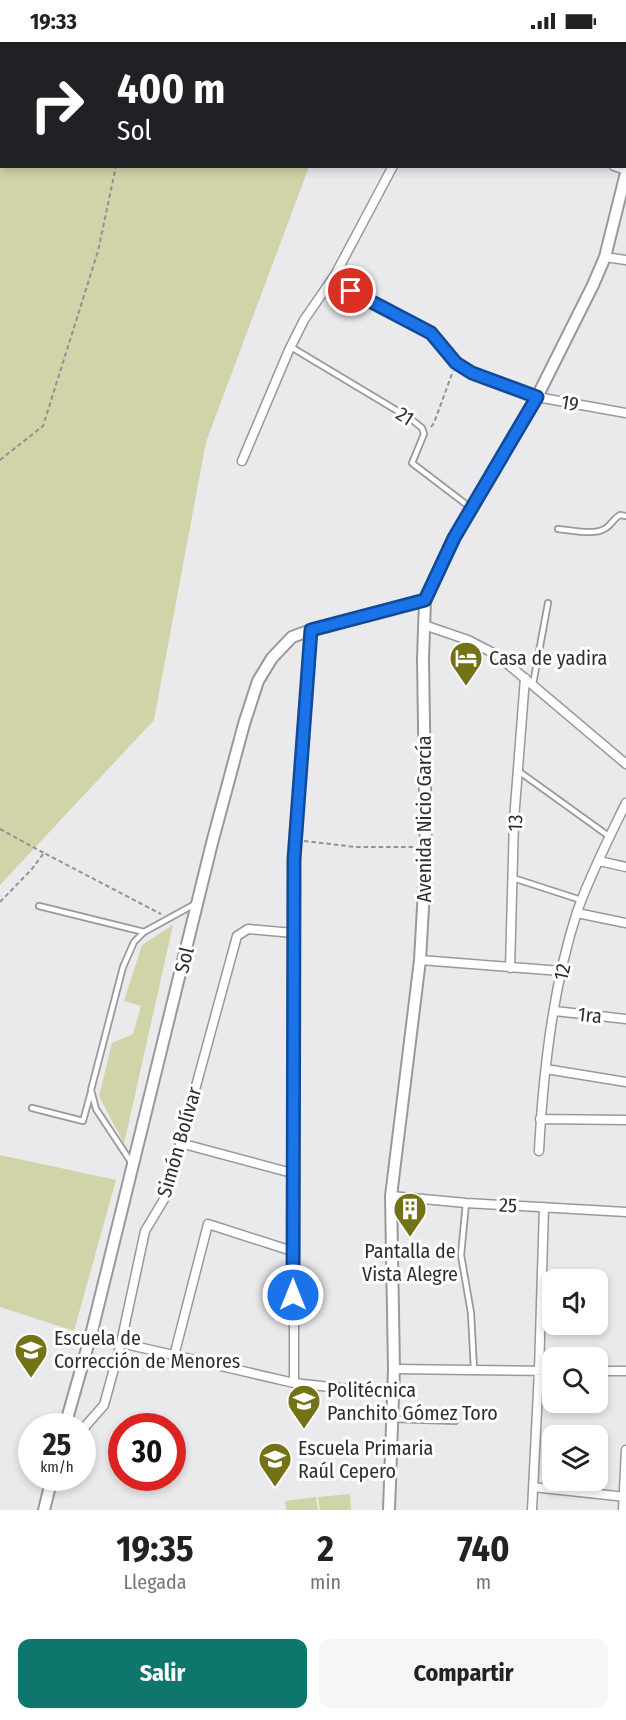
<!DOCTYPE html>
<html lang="es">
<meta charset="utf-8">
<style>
:root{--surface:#fff;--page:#f6f6f6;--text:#222;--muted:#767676;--accent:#0f766e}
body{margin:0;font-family:"Fira Sans Condensed",sans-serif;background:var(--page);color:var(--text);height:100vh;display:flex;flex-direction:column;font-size:22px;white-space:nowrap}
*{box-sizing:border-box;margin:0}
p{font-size:20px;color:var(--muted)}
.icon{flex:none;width:33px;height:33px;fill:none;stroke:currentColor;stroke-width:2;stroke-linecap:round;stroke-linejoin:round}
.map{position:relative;height:1468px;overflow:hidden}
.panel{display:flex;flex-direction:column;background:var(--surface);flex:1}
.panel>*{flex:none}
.top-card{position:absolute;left:0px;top:0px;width:627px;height:126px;box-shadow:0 3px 9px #0003;background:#202124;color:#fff;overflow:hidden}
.tools{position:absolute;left:542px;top:1227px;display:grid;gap:12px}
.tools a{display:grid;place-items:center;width:66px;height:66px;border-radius:12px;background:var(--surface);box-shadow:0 3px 9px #0003;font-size:30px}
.speed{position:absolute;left:18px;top:1371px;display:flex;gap:12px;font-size:30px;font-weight:700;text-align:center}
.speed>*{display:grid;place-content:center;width:78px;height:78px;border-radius:50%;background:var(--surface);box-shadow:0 3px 9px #0003;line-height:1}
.speed small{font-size:15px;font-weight:400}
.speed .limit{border:9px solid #d22;background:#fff;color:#111}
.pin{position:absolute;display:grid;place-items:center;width:51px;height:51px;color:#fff;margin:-26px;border:3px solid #fff;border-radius:50%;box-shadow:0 2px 6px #0007}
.me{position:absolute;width:66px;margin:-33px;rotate:0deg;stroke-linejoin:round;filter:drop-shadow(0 0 4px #0008)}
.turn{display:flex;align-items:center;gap:21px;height:126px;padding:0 18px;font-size:27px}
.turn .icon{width:78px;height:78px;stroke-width:2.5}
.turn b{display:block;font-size:42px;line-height:51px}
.eta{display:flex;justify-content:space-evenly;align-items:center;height:102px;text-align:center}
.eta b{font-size:36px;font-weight:700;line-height:42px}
.primary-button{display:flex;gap:12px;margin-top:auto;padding:12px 18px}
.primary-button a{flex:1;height:69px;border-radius:12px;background:var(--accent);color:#fff;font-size:24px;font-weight:700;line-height:69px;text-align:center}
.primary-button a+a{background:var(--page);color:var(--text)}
.status{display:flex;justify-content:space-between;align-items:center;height:42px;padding:0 30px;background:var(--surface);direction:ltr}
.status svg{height:16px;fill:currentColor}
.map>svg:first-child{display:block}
</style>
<div class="status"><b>19:33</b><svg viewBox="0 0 49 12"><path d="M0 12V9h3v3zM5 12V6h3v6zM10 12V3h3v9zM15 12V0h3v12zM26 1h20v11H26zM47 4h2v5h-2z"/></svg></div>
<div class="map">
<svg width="626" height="1468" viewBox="0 0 626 1468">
<rect width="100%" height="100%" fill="#eaeaed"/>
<path fill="#d1d4a8" d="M0,0h350l-348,2v122l307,1 -103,275 -52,278 -154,165z
M173,883l-49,219 -25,-48 13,-53 21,-9 8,-28 -17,-5 18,-56z
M0,1113l116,25 -42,151 -74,-24z
M350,1452l1,16h-31l-2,-13z
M316,1455l2,13h-32l-1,-9z"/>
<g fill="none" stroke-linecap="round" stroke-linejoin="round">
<g stroke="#98999b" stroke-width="8">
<path id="service" d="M331,238l100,53 25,30 16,10 65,24
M291,305l120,72 11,9 2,6 -12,29 59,45
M558,487c13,1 37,7 48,-1 6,-4 8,-10 14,-13l6,1
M533,642l15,-81
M517,728l93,67
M513,836l68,22
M39,864l105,26
M32,1066l51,13 8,-29
M131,1120l-35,-53 -5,-19 32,-123 11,-25 10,-10 51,-28
M466,1161l-5,52 10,58 3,57
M392,1377l63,2"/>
</g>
<g stroke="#98999b" stroke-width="11">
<path id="minor" d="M451,2v-2
M614,124l12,4
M605,215l21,3
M537,355l89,16
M242,419l47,-111 15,-30 31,-45 58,-109
M424,583l44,15 29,15 129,109
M599,819l27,6
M577,871l49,10
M420,918l141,11
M510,926l4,-148 11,-142
M555,969l71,8
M546,1027l80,13
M540,1077l86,1
M180,1101l112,30
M539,1109c4,-78 14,-165 38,-239 13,-37 32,-74 49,-109
M391,1154l75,7 160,9
M121,1301l173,40 99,11
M174,1314l34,-132 84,27
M394,1327l158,2
M597,1329h29
M294,1341v-524l17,-229
M82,1388l22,-25 17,-62 24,-112 21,-35 71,-260 11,-7 45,4
M533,1445l93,10
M532,1468l7,-139 5,-164
M623,1468l3,-60"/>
</g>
<g stroke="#98999b" stroke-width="14">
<path id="tertiary" d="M65,1384l27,-95 120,-488 32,-119 14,-43 14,-23 20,-21 19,-7 114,-30
M44,1468l8,-32
M389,1468l5,-141 -3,-173 29,-236 6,-105 -3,-196 2,-59 29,-62 83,-141 56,-112 12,-28 21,-84"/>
</g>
<path stroke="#919294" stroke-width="2" stroke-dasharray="4.5 3" stroke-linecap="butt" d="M32,2l1,-2
M143,2v-2
M0,76l2,-3
M431,385l3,-4 19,-52
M0,418l43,-34 55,-175 18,-85
M0,787l44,24
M304,799l52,6h59
M0,860l31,-32 13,-17 117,61"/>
<use href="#service" stroke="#fff" stroke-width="4.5"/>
<use href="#minor" stroke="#fff" stroke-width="8"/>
<use href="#tertiary" stroke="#fff" stroke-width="10"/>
</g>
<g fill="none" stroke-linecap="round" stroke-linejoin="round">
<g stroke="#114b97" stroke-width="15">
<path id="route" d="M293,1253l1,-436 17,-229 114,-30 29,-62 83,-141 -65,-24 -16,-10 -25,-30 -80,-42"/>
</g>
<use href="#route" stroke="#1a73e8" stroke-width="10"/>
</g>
<defs>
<g id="hotel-pin" transform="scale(1.725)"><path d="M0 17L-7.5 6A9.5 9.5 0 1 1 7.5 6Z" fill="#737217" stroke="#fff"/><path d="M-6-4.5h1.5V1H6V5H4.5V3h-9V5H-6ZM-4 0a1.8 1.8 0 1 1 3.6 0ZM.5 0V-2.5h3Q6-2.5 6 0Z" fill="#fff"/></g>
<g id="building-pin" transform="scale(1.725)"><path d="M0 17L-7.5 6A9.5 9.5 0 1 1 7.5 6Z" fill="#737217" stroke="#fff"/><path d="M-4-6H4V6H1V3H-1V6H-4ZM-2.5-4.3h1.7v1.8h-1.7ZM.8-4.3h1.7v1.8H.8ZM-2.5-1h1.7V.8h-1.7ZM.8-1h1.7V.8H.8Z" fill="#fff"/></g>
<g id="school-pin" transform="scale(1.725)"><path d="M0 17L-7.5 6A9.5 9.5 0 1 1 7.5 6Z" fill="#737217" stroke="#fff"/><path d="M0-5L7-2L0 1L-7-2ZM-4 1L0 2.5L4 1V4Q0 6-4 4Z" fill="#fff"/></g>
</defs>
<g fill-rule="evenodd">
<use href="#hotel-pin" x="466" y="616"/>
<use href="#building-pin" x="410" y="1167"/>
<use href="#school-pin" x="31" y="1308"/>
<use href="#school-pin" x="304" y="1359"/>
<use href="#school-pin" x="275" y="1417"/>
</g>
<g text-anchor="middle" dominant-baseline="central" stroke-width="6" stroke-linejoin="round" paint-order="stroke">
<g font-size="20" fill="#2d2e2f" stroke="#fff">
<text transform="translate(570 361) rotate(10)">19</text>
<text transform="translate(405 374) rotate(33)">21</text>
<text transform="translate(424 777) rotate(-90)">Avenida Nicio García</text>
<text transform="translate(515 781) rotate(-88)">13</text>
<text transform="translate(184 918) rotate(-76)">Sol</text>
<text transform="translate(562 930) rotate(-78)">12</text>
<text transform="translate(590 973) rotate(6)">1ra</text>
<text transform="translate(179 1100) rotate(-74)">Simón Bolívar</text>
<text transform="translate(508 1163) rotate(3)">25</text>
</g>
<g font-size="20" fill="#2d2e2f" stroke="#fff" text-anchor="start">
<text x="489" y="616">Casa de yadira</text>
<text x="410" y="1209" text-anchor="middle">Pantalla de<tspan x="410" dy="23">Vista Alegre</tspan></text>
<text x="54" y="1296">Escuela de<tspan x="54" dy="23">Corrección de Menores</tspan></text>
<text x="327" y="1348">Politécnica<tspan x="327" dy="23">Panchito Gómez Toro</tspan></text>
<text x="298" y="1406">Escuela Primaria<tspan x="298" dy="23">Raúl Cepero</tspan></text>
</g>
</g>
</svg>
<div class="tools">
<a><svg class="icon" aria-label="sound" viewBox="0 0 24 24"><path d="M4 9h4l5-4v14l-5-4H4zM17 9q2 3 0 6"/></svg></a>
<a><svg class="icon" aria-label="search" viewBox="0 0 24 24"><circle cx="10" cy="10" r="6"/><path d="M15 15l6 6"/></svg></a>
<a><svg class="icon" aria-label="layers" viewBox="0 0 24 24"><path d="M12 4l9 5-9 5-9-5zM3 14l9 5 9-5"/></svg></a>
</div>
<div class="speed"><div>25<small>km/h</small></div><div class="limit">30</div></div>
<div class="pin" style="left:351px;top:249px;background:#d93025"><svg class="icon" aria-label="arrive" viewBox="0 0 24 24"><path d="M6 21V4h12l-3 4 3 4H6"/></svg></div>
<svg class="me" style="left:293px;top:1253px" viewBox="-20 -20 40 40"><circle r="17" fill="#1a73e8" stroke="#fff" stroke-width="3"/><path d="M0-11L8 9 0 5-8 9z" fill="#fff"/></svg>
<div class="top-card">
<div class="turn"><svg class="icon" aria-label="right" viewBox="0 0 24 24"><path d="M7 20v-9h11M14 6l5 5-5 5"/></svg><div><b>400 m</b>Sol</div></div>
</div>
</div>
<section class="panel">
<div class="eta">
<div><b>19:35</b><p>Llegada</p></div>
<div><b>2</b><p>min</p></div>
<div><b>740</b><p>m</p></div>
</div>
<div class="primary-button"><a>Salir</a><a>Compartir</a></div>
</section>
